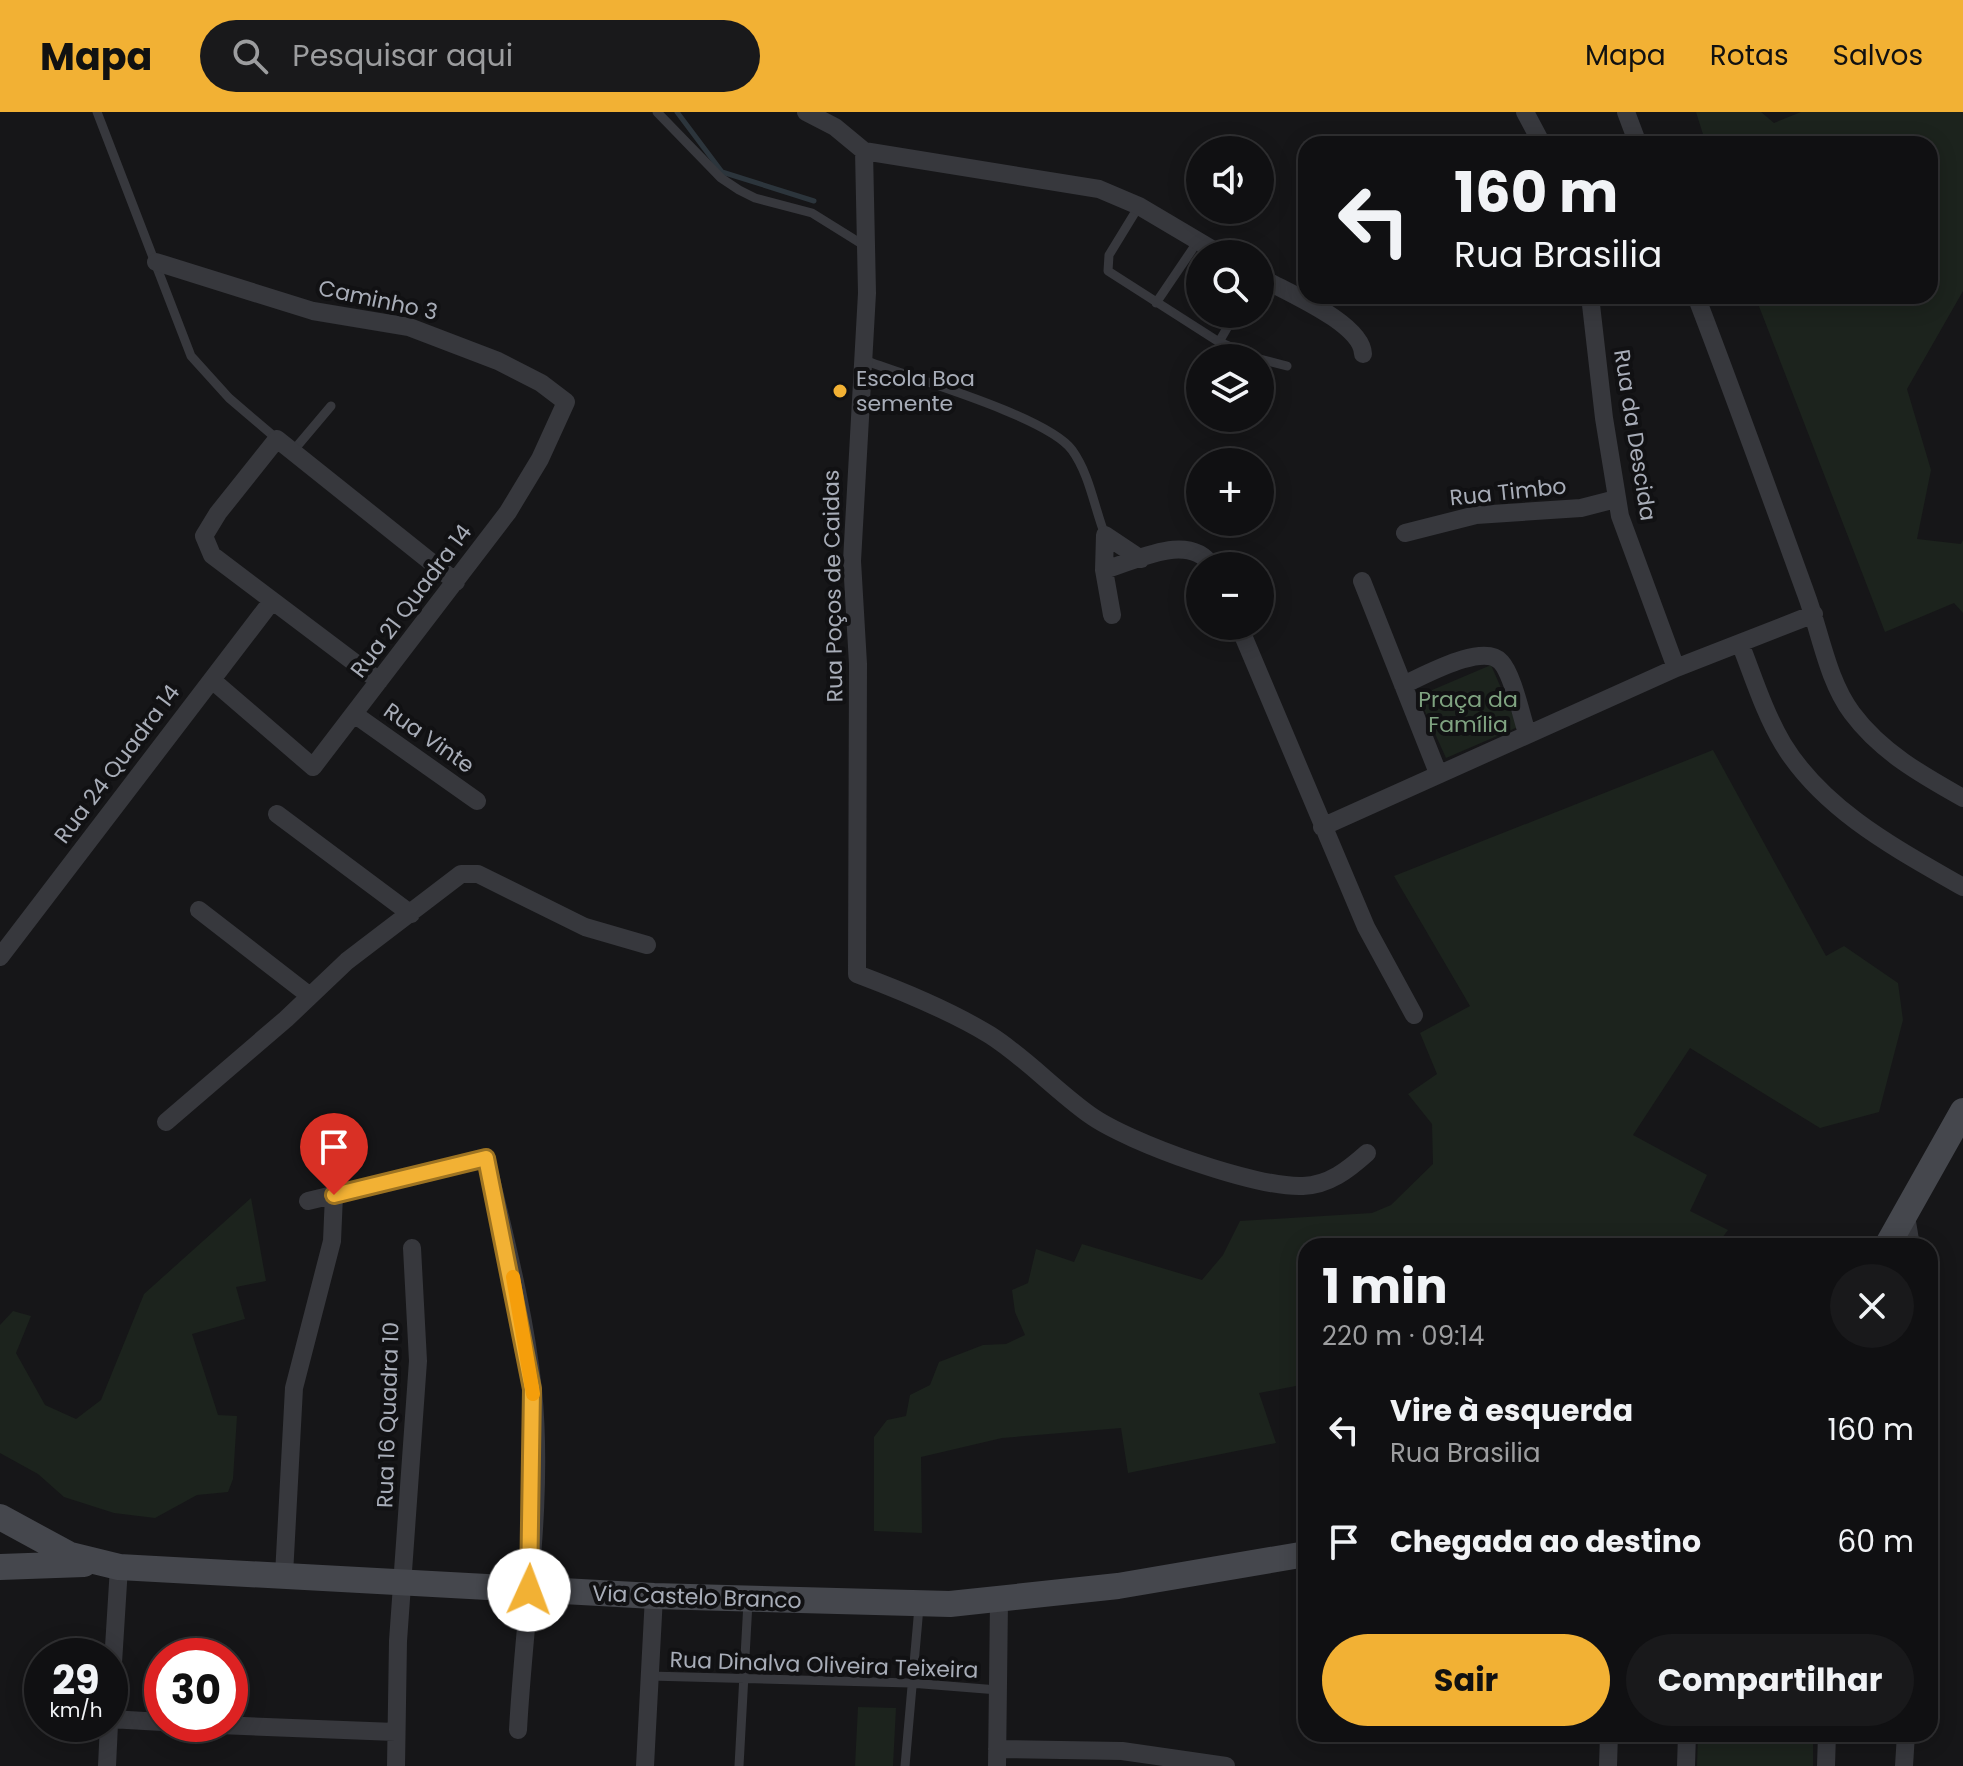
<!DOCTYPE html>
<html lang="pt">
<meta charset="utf-8">
<style>
:root{--surface:#101012;--page:#19191b;--text:#f1f3f6;--muted:#9c9d9f;--line:#303032;--accent:#f2b134}
body{margin:0;font-family:Poppins,sans-serif;background:var(--page);color:var(--text);height:100vh;display:flex;flex-direction:column;font-size:30px;white-space:nowrap}
*{box-sizing:border-box;margin:0}
p{font-size:26px;color:var(--muted)}
.icon{flex:none;width:44px;height:44px;fill:none;stroke:currentColor;stroke-width:2;stroke-linecap:round;stroke-linejoin:round}
.map{position:relative;flex:1;overflow:hidden}
.sheet{position:absolute;left:1298px;top:1126px;width:640px;height:504px;display:flex;flex-direction:column;background:var(--surface);border-radius:24px;box-shadow:0 4px 20px #0003,0 0 0 2px var(--line)}
.sheet>*{flex:none}
.banner{position:absolute;left:1298px;top:24px;width:640px;height:168px;border-radius:24px;box-shadow:0 4px 20px #0003,0 0 0 2px var(--line);background:#101012;color:var(--text);overflow:hidden}
.controls{position:absolute;left:1186px;top:24px;display:grid;gap:16px}
.controls a{display:grid;place-items:center;width:88px;height:88px;border-radius:50%;background:var(--surface);box-shadow:0 4px 20px #0003,0 0 0 2px var(--line);font-size:40px}
.speed{position:absolute;left:24px;top:1526px;display:flex;gap:16px;font-size:40px;font-weight:700;text-align:center}
.speed>*{display:grid;place-content:center;width:104px;height:104px;border-radius:50%;background:var(--surface);box-shadow:0 4px 20px #0003,0 0 0 2px var(--line);line-height:1}
.speed small{font-size:20px;font-weight:400}
.speed .limit{border:12px solid #d22;background:#fff;color:#111}
.pin{position:absolute;display:grid;place-items:center;width:68px;height:68px;color:#fff;margin:-82px -34px;border-radius:50% 50% 50% 0;rotate:-45deg;box-shadow:0 0 8px #0007}
.pin .icon{rotate:45deg}
.me{position:absolute;width:88px;margin:-44px;rotate:2deg;stroke-linejoin:round;filter:drop-shadow(0 0 6px #0008)}
.turn{display:flex;align-items:center;gap:28px;height:168px;padding:0 24px;font-size:36px}
.turn .icon{width:104px;height:104px;stroke-width:2.5}
.turn b{display:block;font-size:56px;line-height:68px}
.round{display:grid;place-items:center;flex:none;width:84px;height:84px;border-radius:42px;background:var(--page)}
.summary{display:flex;align-items:center;justify-content:space-between;height:136px;padding:0 24px}
h1{font-size:48px;font-weight:700;line-height:60px}
.action{display:flex;gap:16px;margin-top:auto;padding:16px 24px}
.action a{flex:1;height:92px;border-radius:48px;background:var(--accent);color:#111;font-size:32px;font-weight:700;line-height:92px;text-align:center}
.action a+a{background:var(--page);color:var(--text)}
ul{padding:0;list-style:none}
li{display:flex;align-items:center;gap:24px;height:112px;padding:0 24px}
li div{flex:1}
li b{display:block;font-size:30px}
li em{font-style:normal}
header{display:flex;align-items:center;gap:48px;box-sizing:border-box;height:112px;padding:0 40px;background:var(--accent);color:#111}
header strong{font-size:38px}
nav{display:flex;gap:44px;margin-inline-start:auto;font-size:28px}
.search{width:560px;height:72px;background:var(--page);display:flex;align-items:center;gap:20px;box-sizing:border-box;padding:0 28px;border-radius:44px;color:var(--muted);font-size:30px}
.map>svg:first-child{display:block}
</style>
<header>
<strong>Mapa</strong>
<div class="search"><svg class="icon" aria-label="search" viewBox="0 0 24 24"><circle cx="10" cy="10" r="6"/><path d="M15 15l6 6"/></svg>Pesquisar aqui</div>
<nav><a>Mapa</a><a>Rotas</a><a>Salvos</a></nav>
</header>
<div class="map">
<svg width="1963" height="1654" viewBox="0 0 1963 1654">
<rect width="100%" height="100%" fill="#161618"/>
<path fill="#1c231d" d="M1696,0h65l13,11 27,-11h162v179l-56,98 24,81 -14,69 44,5 2,-4v73l-9,-10 -69,29 -130,-336h175v-152h-224z
M1491,553l27,62 -72,31 -28,-62z
M1713,638l113,206 18,-10 54,37 5,37 -24,92 -59,16 -130,-80 -57,87 74,40 -17,36 38,19 -12,16h-410v138l-47,9 17,50 -148,30 -7,-45 -119,10 -81,19 1,76 -48,-2v-94l13,-17 19,-4 4,-21 20,-10 9,-23 44,-17 23,-1 19,-9 -10,-23 -3,-22 16,-7 8,-34 38,13 8,-18 120,36 21,-25 17,-34 132,-8 19,-8 42,-41 -1,-40 -24,-30 29,-20 -17,-41 50,-27 -76,-130z
M251,1086l15,83 -30,6 9,32 -53,15 26,81 19,1 -4,63 -5,13 -31,3 -42,23 -41,-5 -50,-16 -26,-23 -38,-21v-128l13,-14 18,5 -15,37 29,52 31,14 25,-19 43,-106z
M858,1595l38,1 -3,58h-38z
M1698,1622h115v32h-116z"/>
<g fill="none" stroke-linecap="round" stroke-linejoin="round">
<path stroke="#2c353c" stroke-width="5" d="M677,0l45,60 92,29"/>
<path stroke="#37383d" stroke-width="9" d="M97,0l94,244 38,42 48,41
M657,0l64,66 18,12 16,8 57,15 53,33
M1139,94l-30,49 -1,16 111,71 38,16
M1156,191l42,-62
M1219,230l16,-28
M1260,247l27,7
M864,248c44,17 183,56 208,90 18,25 22,57 33,85
M293,339l38,-45
M649,1564l261,7 88,7
M739,1654l9,-164
M905,1654l14,-159"/>
<path stroke="#37383d" stroke-width="18" d="M806,0l29,15 29,24 235,38 40,17 81,48
M1525,0l17,32
M1626,0l12,32
M864,39l3,142 -15,268 6,103 -1,310c45,17 92,36 133,61 36,23 65,55 100,80 39,28 166,73 213,71 26,-1 45,-16 64,-33
M156,150l157,49 96,16 89,34 43,22 25,19 -26,57 -32,53 -195,255 -101,-87
M1260,165c26,15 102,46 103,77
M1590,184l14,122 16,98 56,152
M1696,184c38,99 74,199 110,298 15,40 21,85 46,119 29,39 70,62 111,85
M1405,421l71,-18 105,-7 35,-9
M1104,458c32,-9 85,-39 108,-4
M1362,469l76,192
M1112,503l-8,-45 1,-35 36,24
M1239,514l127,301 48,88
M1740,531c13,33 24,69 43,101 41,67 114,105 180,143
M379,569l-167,-126 -8,-19 14,-23 59,-74 179,143
M1403,573c21,-9 80,-43 98,-23 12,13 20,53 26,71
M354,602l123,87
M277,702l134,100
M1322,715l354,-159 138,-54
M199,798l111,86
M0,845l272,-356
M166,1010l120,-103 61,-58 114,-87h17l107,53 62,18
M308,1089l178,-43c18,76 39,155 47,232 11,112 -9,228 -15,340
M1906,1104l5,30
M284,1463l10,-187 38,-147 2,-46
M110,1599l9,-144
M110,1607l52,3
M194,1612l201,8
M997,1637l125,2 104,15
M107,1654l2,-42
M396,1654l2,-125 20,-280 -6,-113
M645,1654l9,-170
M997,1654l2,-165
M1608,1654l1,-32
M1686,1654l1,-32
M1826,1654l1,-32
M1904,1654l2,-32"/>
<path stroke="#45474d" stroke-width="26" d="M1887,1134l76,-135
M0,1405l70,38 49,12 535,29 296,8 168,-18 188,-32
M0,1455l84,-3"/>
</g>
<g fill="none" stroke-linecap="round" stroke-linejoin="round">
<g stroke="#9d7322" stroke-width="20">
<path id="route" d="M334,1083l152,-37 46,231 -3,201"/>
</g>
<use href="#route" stroke="#f2b134" stroke-width="14"/>
<path stroke="#f59e0b" stroke-width="14" d="M513,1165l20,117"/>
</g>
<circle fill="#f2b134" stroke="#111113" stroke-width="3" cx="840" cy="279" r="8"/>
<g text-anchor="middle" dominant-baseline="central" stroke-width="8" stroke-linejoin="round" paint-order="stroke">
<g font-size="22" fill="#a8adb8" stroke="#111113">
<text transform="translate(378 188) rotate(12)">Caminho 3</text>
<text transform="translate(1635 323) rotate(81)">Rua da Descida</text>
<text transform="translate(1508 380) rotate(-6)">Rua Timbo</text>
<text transform="translate(833 474) rotate(-91)">Rua Poços de Caidas</text>
<text transform="translate(411 489) rotate(-53)">Rua 21 Quadra 14</text>
<text transform="translate(429 626) rotate(35)">Rua Vinte</text>
<text transform="translate(117 652) rotate(-53)">Rua 24 Quadra 14</text>
<text transform="translate(388 1303) rotate(-88)">Rua 16 Quadra 10</text>
<text transform="translate(697 1485) rotate(2)">Via Castelo Branco</text>
<text transform="translate(824 1553) rotate(2)">Rua Dinalva Oliveira Teixeira</text>
</g>
<g font-size="22" fill="#a8adb8" stroke="#111113" text-anchor="start">
<text x="856" y="266">Escola Boa<tspan x="856" dy="25">semente</tspan></text>
</g>
<g font-size="22" fill="#7fa381" stroke="#111113">
<text x="1468" y="587">Praça da<tspan x="1468" dy="25">Família</tspan></text>
</g>
</g>
</svg>
<div class="controls">
<a><svg class="icon" aria-label="sound" viewBox="0 0 24 24"><path d="M4 9h4l5-4v14l-5-4H4zM17 9q2 3 0 6"/></svg></a>
<a><svg class="icon" aria-label="search" viewBox="0 0 24 24"><circle cx="10" cy="10" r="6"/><path d="M15 15l6 6"/></svg></a>
<a><svg class="icon" aria-label="layers" viewBox="0 0 24 24"><path d="M12 4l9 5-9 5-9-5zM3 14l9 5 9-5"/></svg></a>
<a>+</a>
<a>−</a>
</div>
<div class="speed"><div>29<small>km/h</small></div><div class="limit">30</div></div>
<div class="pin" style="left:334px;top:1083px;background:#d93025"><svg class="icon" aria-label="arrive" viewBox="0 0 24 24"><path d="M6 21V4h12l-3 4 3 4H6"/></svg></div>
<svg class="me" style="left:529px;top:1478px" viewBox="-20 -20 40 40"><circle r="19" fill="#fff"/><path d="M0-13L10 11 0 6-10 11z" fill="#f2b134"/></svg>
<div class="banner">
<div class="turn"><svg class="icon" aria-label="left" viewBox="0 0 24 24"><path d="M17 20v-9H6M10 6l-5 5 5 5"/></svg><div><b>160 m</b>Rua Brasilia</div></div>
</div>
<section class="sheet">
<div class="summary"><div><h1>1 min</h1><p>220 m · 09:14</p></div><a class="round"><svg class="icon" aria-label="close" viewBox="0 0 24 24"><path d="M6 6l12 12M18 6L6 18"/></svg></a></div>
<ul>
<li><svg class="icon" aria-label="left" viewBox="0 0 24 24"><path d="M17 20v-9H6M10 6l-5 5 5 5"/></svg><div><b>Vire à esquerda</b><p>Rua Brasilia</p></div><em>160 m</em></li>
<li><svg class="icon" aria-label="arrive" viewBox="0 0 24 24"><path d="M6 21V4h12l-3 4 3 4H6"/></svg><div><b>Chegada ao destino</b></div><em>60 m</em></li>
</ul>
<div class="action"><a>Sair</a><a>Compartilhar</a></div>
</section>
</div>
